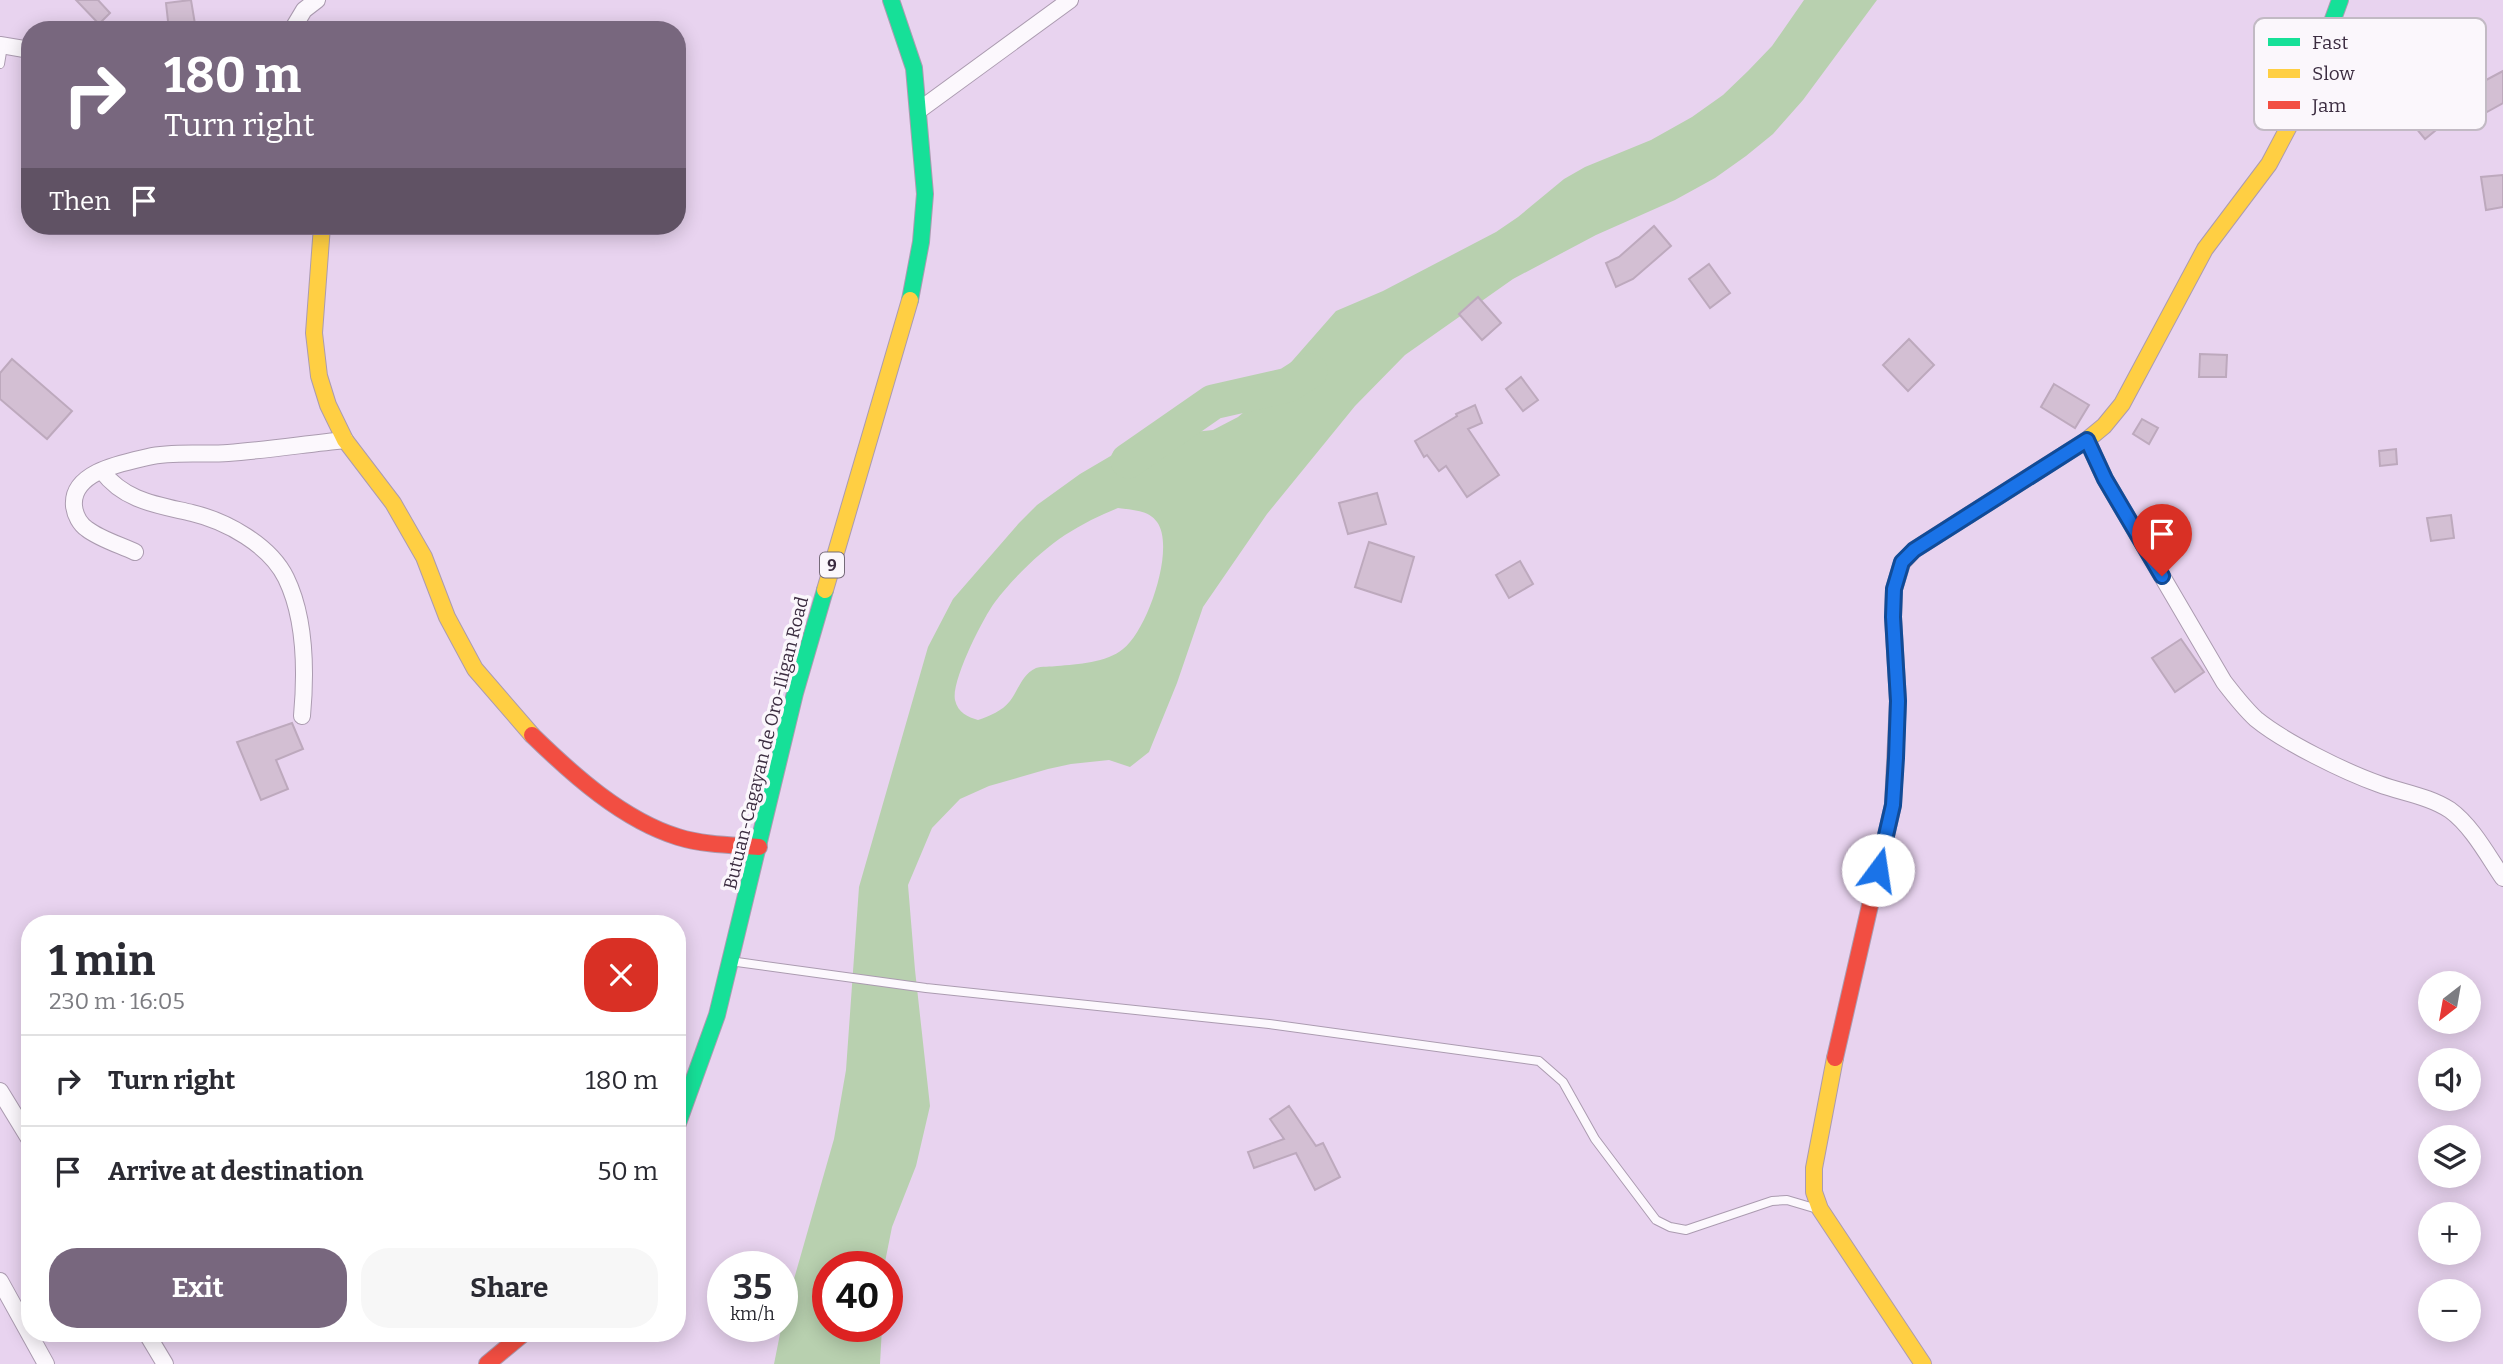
<!DOCTYPE html>
<meta charset="utf-8">
<style>
:root{--surface:#fff;--page:#f7f7f7;--text:#2b2b33;--muted:#7c7c81;--line:#e1e1e2;--accent:#78677e}
body{margin:0;font-family:Bitter,serif;background:var(--page);color:var(--text);height:100vh;display:flex;flex-direction:column;font-size:26px;white-space:nowrap}
*{box-sizing:border-box;margin:0}
p{font-size:23px;color:var(--muted)}
.icon{flex:none;width:38px;height:38px;fill:none;stroke:currentColor;stroke-width:2;stroke-linecap:round;stroke-linejoin:round}
.map{position:relative;flex:1;overflow:hidden}
.details{position:absolute;left:21px;top:915px;width:665px;height:427px;display:flex;flex-direction:column;background:var(--surface);border-radius:28px;box-shadow:0 4px 18px #0003}
.details>*{flex:none}
.banner{position:absolute;left:21px;top:21px;width:665px;height:214px;border-radius:28px;box-shadow:0 4px 18px #0003;background:#78677e;color:#fff;overflow:hidden}
.needle{width:46px;rotate:211deg}
.buttons{position:absolute;left:2418px;top:971px;display:grid;gap:14px}
.buttons a{display:grid;place-items:center;width:63px;height:63px;border-radius:50%;background:var(--surface);box-shadow:0 4px 18px #0003;font-size:35px}
.speed{position:absolute;left:707px;top:1251px;display:flex;gap:14px;font-size:35px;font-weight:700;text-align:center}
.speed>*{display:grid;place-content:center;width:91px;height:91px;border-radius:50%;background:var(--surface);box-shadow:0 4px 18px #0003;line-height:1}
.speed small{font-size:18px;font-weight:400}
.speed .limit{border:10px solid #d22;background:#fff;color:#111}
.pin{position:absolute;display:grid;place-items:center;width:60px;height:60px;color:#fff;margin:-72px -30px;border-radius:50% 50% 50% 0;rotate:-45deg;box-shadow:0 0 7px #0007}
.pin .icon{rotate:45deg}
.me{position:absolute;width:77px;margin:-38px;rotate:14deg;stroke-linejoin:round;filter:drop-shadow(0 0 5px #0008)}
.turn{display:flex;align-items:center;gap:24px;height:147px;padding:0 28px;font-size:32px}
.turn .icon{width:91px;height:91px;stroke-width:2.5}
.turn b{display:block;font-size:49px;line-height:60px}
.then{display:flex;align-items:center;height:66px;padding:0 28px;background:#0003;gap:14px;font-size:26px}
.round{display:grid;place-items:center;flex:none;width:74px;height:74px;border-radius:28px;background:var(--page)}
.headline{display:flex;align-items:center;justify-content:space-between;height:119px;padding:0 28px}
h1{font-size:42px;font-weight:700;line-height:52px}
.button{display:flex;gap:14px;margin-top:auto;padding:14px 28px}
.button a{flex:1;height:80px;border-radius:28px;background:var(--accent);color:#fff;font-size:28px;font-weight:700;line-height:80px;text-align:center}
.button a+a{background:var(--page);color:var(--text)}
ul{padding:0;list-style:none}
li{display:flex;align-items:center;gap:21px;height:91px;padding:0 28px;border-top:2px solid var(--line)}
li div{flex:1}
li b{display:block;font-size:26px}
li em{font-style:normal}
.map>svg:first-child{display:block}
</style>
<div class="map">
<svg width="2503" height="1364" viewBox="0 0 2503 1364">
<rect width="100%" height="100%" fill="#e8d3ef"/>
<path fill="#b8d0af" fill-rule="evenodd" d="M1804,0h73l-74,100 -30,34 -27,22 -31,22 -40,22 -79,35 -83,44 -108,76 -50,51 -88,108 -64,93 -26,76 -28,69 -19,15 -21,-7 -38,4 -23,5 -59,17 -29,13 -28,29 -24,57 7,85 15,136 -14,60 -24,61 -8,40h-56v59l54,1 -2,37h-106l10,-50 50,-175 12,-69 13,-183 69,-240 25,-48 66,-76 18,-18 43,-31 51,-30 26,-8 56,-6 25,-13 19,-16 79,-90 47,-20 113,-59 22,-15 46,-38 21,-12 66,-27 41,-23 31,-22 25,-24 24,-25zM1118,508c14,2 31,2 39,14 19,26 -10,109 -34,127 -17,14 -45,15 -66,17 -6,1 -16,0 -21,2 -14,6 -18,23 -26,33 -8,10 -20,15 -32,19 -10,-3 -20,-7 -23,-20 -4,-19 28,-82 40,-98 17,-23 47,-52 70,-67 17,-11 35,-20 53,-27z"/>
<g fill="none" stroke-linecap="round" stroke-linejoin="round">
<path stroke="#b8d0af" stroke-width="35" d="M1128,461l85,-59 75,-17 22,-14"/>
</g>
<path fill="#d3bfd3" stroke="#bda9bd" stroke-width="2" d="M76,0h22l12,13 -11,11z
M191,0l5,30h-27l-3,-27z
M2503,71v32l-16,9 -14,-25z
M2440,89l18,23 -33,27 -19,-23z
M2503,175v32l-17,3 -5,-33z
M1654,226l17,20 -38,33 -17,8 -10,-24 13,-6z
M1709,264l21,29 -20,15 -21,-29z
M1478,297l23,26 -19,17 -23,-26z
M1909,339l25,26 -26,26 -25,-26z
M2200,354l27,1 -1,22h-27z
M12,359l60,52 -25,28 -47,-40v-26z
M1521,377l17,23 -15,11 -17,-22z
M2054,384l35,21 -14,23 -34,-21z
M1475,405l7,18 -14,6 31,46 -32,22 -21,-31 -7,5 -12,-16 -3,2 -9,-16 42,-25 -1,-2z
M2142,419l16,9 -9,16 -16,-10z
M2396,449l1,15 -17,2 -1,-15z
M1377,493l9,31 -38,10 -9,-31z
M2451,515l3,23 -23,3 -4,-23z
M1369,542l45,15 -13,45 -46,-15z
M1520,561l13,23 -24,14 -13,-23z
M2181,639l23,33 -29,20 -23,-34z
M292,723l11,26 -27,11 12,29 -27,11 -24,-58z
M1289,1106l27,40 7,-3 17,34 -25,13 -19,-37 -42,15 -6,-16 36,-13 -14,-20z"/>
<g fill="none" stroke-linecap="round" stroke-linejoin="round">
<g stroke="#ab9bb0" stroke-width="10">
<path id="lane" d="M0,64l3,-18
M737,962l189,26 343,36 270,37 24,21 32,57 61,81 14,7 16,3 86,-29 15,-1 27,8"/>
</g>
<g stroke="#ab9bb0" stroke-width="18">
<path id="street" d="M292,30l12,-20 13,-10
M0,45l30,5
M918,111l152,-111
M2087,440l18,39 119,203c10,13 20,26 32,37 28,23 89,53 123,65 24,9 50,12 71,26 22,16 38,46 53,68
M102,471c22,30 56,34 90,42 34,8 78,32 94,65 20,41 20,94 16,138
M135,552c-15,-7 -35,-13 -48,-23 -7,-5 -12,-14 -13,-23 -3,-34 48,-43 74,-49 25,-6 54,-2 80,-4 39,-3 78,-9 117,-13
M0,1091l30,49
M0,1281l46,83
M147,1334l18,30"/>
</g>
<g stroke="#ab9bb0" stroke-width="18">
<path id="fast" d="M891,0l23,68 11,126 -4,48 -11,58
M2305,96l35,-96
M677,1126l40,-111 78,-322 30,-103"/>
</g>
<g stroke="#ab9bb0" stroke-width="18">
<path id="slow" d="M322,226l-8,107 5,43 9,29 17,35 48,63 31,54 23,60 28,52 57,66
M1969,515l118,-75 17,-14 18,-22 83,-155 64,-85 36,-68
M825,590l85,-290
M1835,1058l-21,110v24l6,17 103,155"/>
</g>
<g stroke="#ab9bb0" stroke-width="18">
<path id="jam" d="M532,735c41,40 91,85 146,102 26,8 54,8 81,10
M1835,1058l58,-253 5,-104 -5,-84 1,-28 8,-26 12,-13 55,-35
M487,1364l36,-30"/>
</g>
<use href="#lane" stroke="#fcf8fd" stroke-width="8"/>
<use href="#street" stroke="#fcf8fd" stroke-width="16"/>
<use href="#fast" stroke="#16e098" stroke-width="16"/>
<use href="#slow" stroke="#ffcf43" stroke-width="16"/>
<use href="#jam" stroke="#f24e42" stroke-width="16"/>
</g>
<g fill="none" stroke-linecap="round" stroke-linejoin="round">
<g stroke="#114b97" stroke-width="18">
<path id="route" d="M1878,870l15,-65 3,-47 2,-57 -5,-84 1,-28 8,-27 12,-12 173,-110 18,39 57,97"/>
</g>
<use href="#route" stroke="#1a73e8" stroke-width="12"/>
</g>
<g text-anchor="middle" dominant-baseline="central" stroke-width="7" stroke-linejoin="round" paint-order="stroke">
<rect fill="#fbf7fc" stroke="#756a79" stroke-width="2" x="820" y="552.5" width="24" height="25" rx="5"/>
<g font-size="16" font-weight="bold" fill="#3c2d41">
<text x="832" y="565">9</text>
</g>
<g font-size="18" fill="#3c2d41" stroke="#fbf7fc">
<text transform="translate(766 743) rotate(-76)">Butuan-Cagayan de Oro-Iligan Road</text>
</g>
</g>
<rect x="2254" y="18" width="232" height="112" rx="10" fill="#fbf7fc" stroke="#c2bac4" stroke-width="2"/>
<rect x="2268" y="38" width="32" height="8" fill="#16e098"/>
<rect x="2268" y="69" width="32" height="9" fill="#ffcf43"/>
<rect x="2268" y="101" width="32" height="8" fill="#f24e42"/>
<g font-size="19" fill="#3c2d41">
<text x="2312" y="49">Fast</text>
<text x="2312" y="80">Slow</text>
<text x="2312" y="112">Jam</text>
</g>
</svg>
<div class="buttons">
<a><svg class="needle" viewBox="-14 -14 28 28"><path d="M0-13l5 13h-10z" fill="#e53935"/><path d="M0 13l5-13h-10z" fill="#7c7c81"/></svg></a>
<a><svg class="icon" aria-label="sound" viewBox="0 0 24 24"><path d="M4 9h4l5-4v14l-5-4H4zM17 9q2 3 0 6"/></svg></a>
<a><svg class="icon" aria-label="layers" viewBox="0 0 24 24"><path d="M12 4l9 5-9 5-9-5zM3 14l9 5 9-5"/></svg></a>
<a>+</a>
<a>−</a>
</div>
<div class="speed"><div>35<small>km/h</small></div><div class="limit">40</div></div>
<div class="pin" style="left:2162px;top:576px;background:#d93025"><svg class="icon" aria-label="arrive" viewBox="0 0 24 24"><path d="M6 21V4h12l-3 4 3 4H6"/></svg></div>
<svg class="me" style="left:1878px;top:870px" viewBox="-20 -20 40 40"><circle r="19" fill="#fff"/><path d="M0-13L10 11 0 6-10 11z" fill="#1a73e8"/></svg>
<div class="banner">
<div class="turn"><svg class="icon" aria-label="right" viewBox="0 0 24 24"><path d="M7 20v-9h11M14 6l5 5-5 5"/></svg><div><b>180 m</b>Turn right</div></div>
<div class="then">Then<svg class="icon" aria-label="arrive" viewBox="0 0 24 24"><path d="M6 21V4h12l-3 4 3 4H6"/></svg></div>
</div>
<section class="details">
<div class="headline"><div><h1>1 min</h1><p>230 m · 16:05</p></div><a class="round" style="background:#d93025;color:#fff"><svg class="icon" aria-label="close" viewBox="0 0 24 24"><path d="M6 6l12 12M18 6L6 18"/></svg></a></div>
<ul>
<li><svg class="icon" aria-label="right" viewBox="0 0 24 24"><path d="M7 20v-9h11M14 6l5 5-5 5"/></svg><div><b>Turn right</b></div><em>180 m</em></li>
<li><svg class="icon" aria-label="arrive" viewBox="0 0 24 24"><path d="M6 21V4h12l-3 4 3 4H6"/></svg><div><b>Arrive at destination</b></div><em>50 m</em></li>
</ul>
<div class="button"><a>Exit</a><a>Share</a></div>
</section>
</div>
